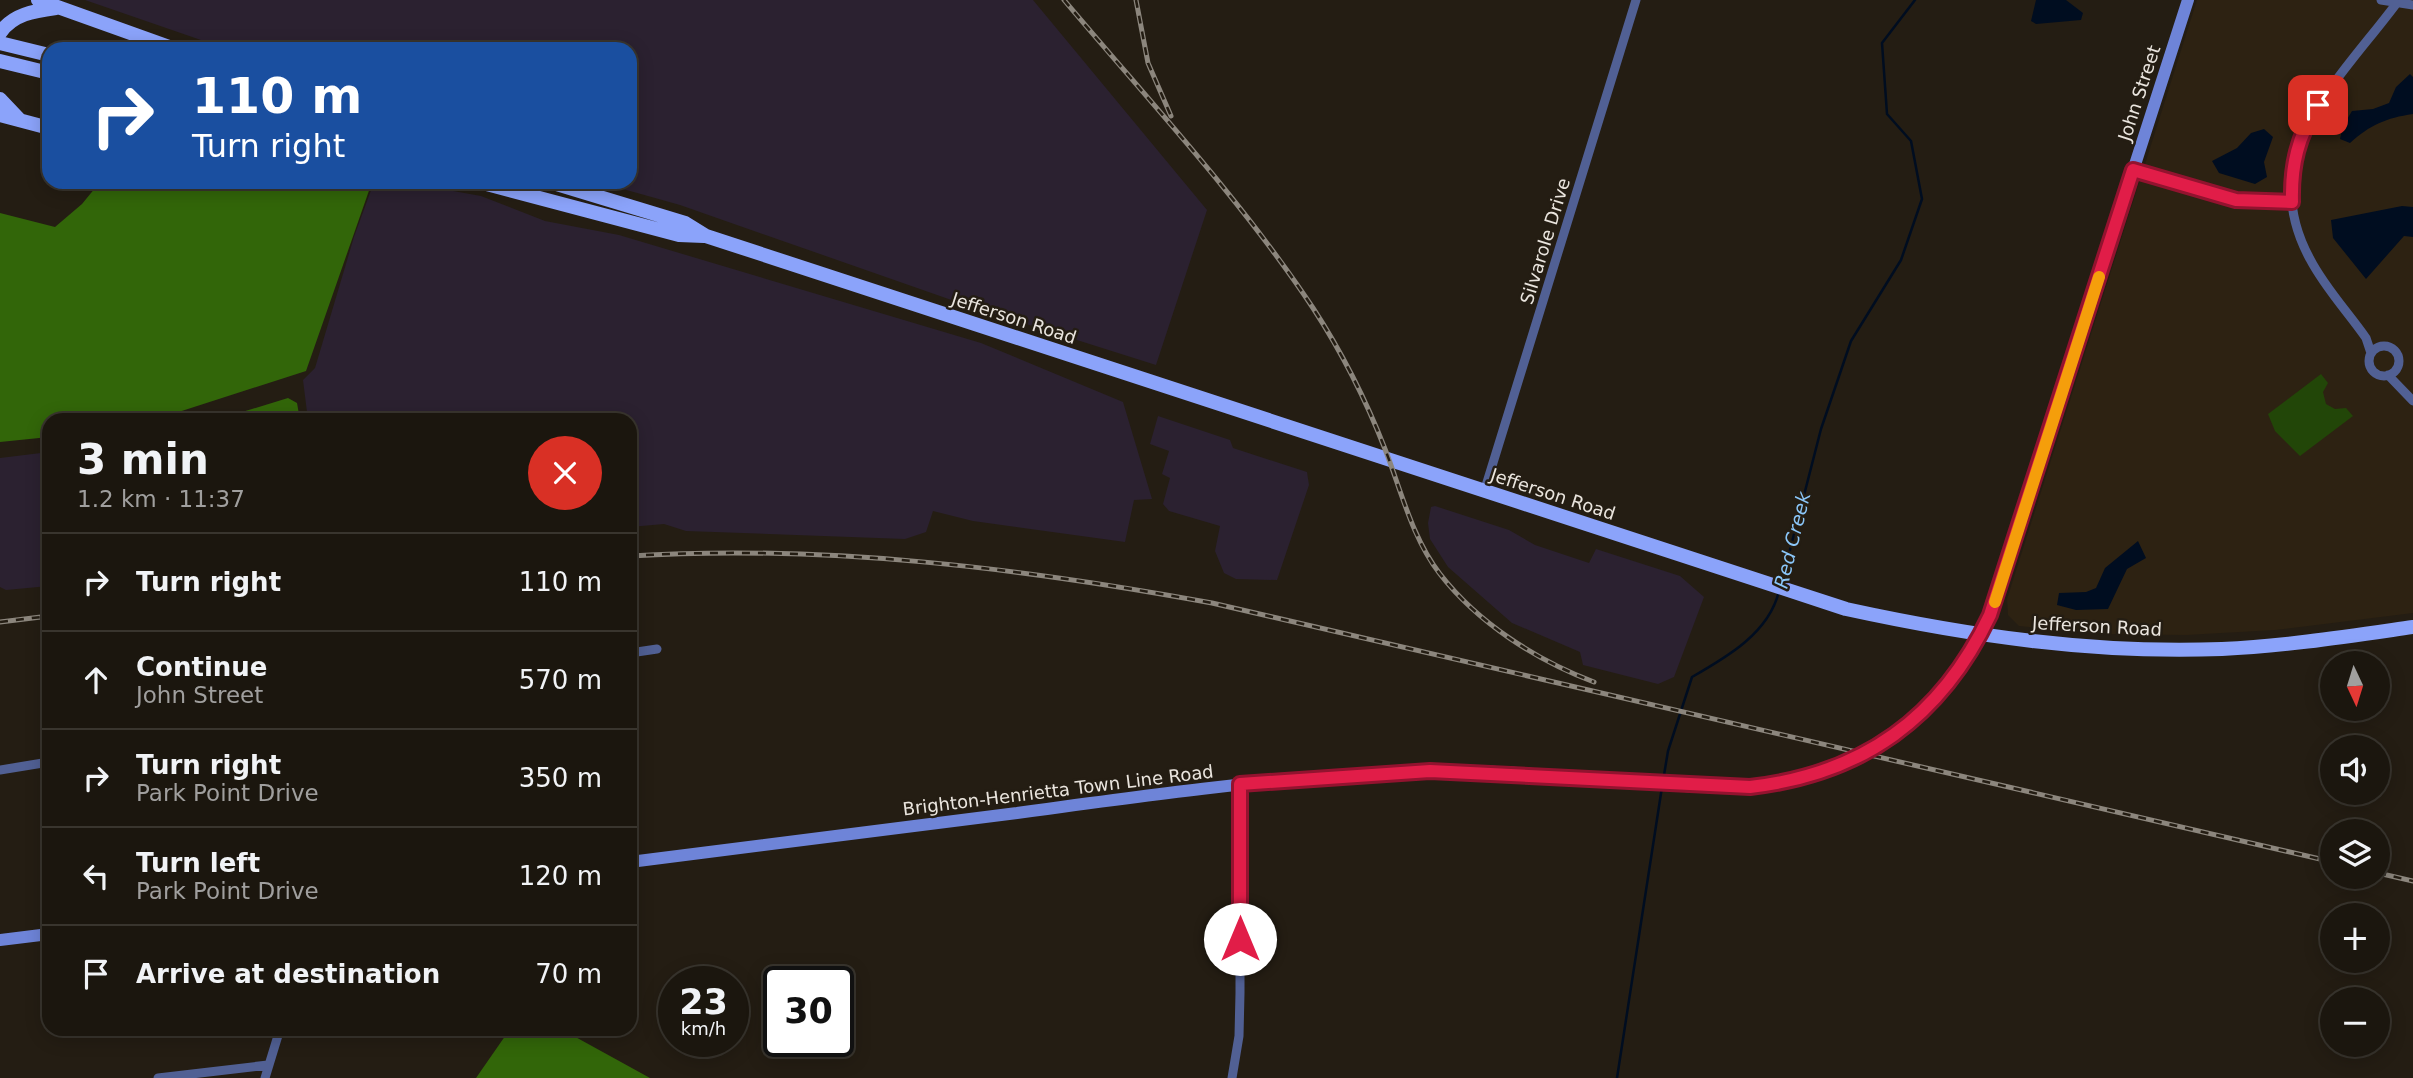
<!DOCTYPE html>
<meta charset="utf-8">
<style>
:root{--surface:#1b160e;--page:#28231c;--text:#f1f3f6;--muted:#a09f9e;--line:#39352e}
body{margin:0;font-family:"DejaVu Sans",sans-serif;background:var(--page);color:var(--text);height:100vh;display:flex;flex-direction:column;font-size:26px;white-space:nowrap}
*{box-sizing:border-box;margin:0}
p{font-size:23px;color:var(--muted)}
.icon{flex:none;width:38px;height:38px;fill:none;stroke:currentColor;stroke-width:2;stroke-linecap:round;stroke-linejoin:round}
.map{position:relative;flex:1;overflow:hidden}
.side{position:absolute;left:42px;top:413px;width:595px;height:623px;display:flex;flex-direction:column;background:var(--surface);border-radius:21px;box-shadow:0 4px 18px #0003,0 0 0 2px var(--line)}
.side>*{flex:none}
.banner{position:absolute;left:42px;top:42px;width:595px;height:147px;border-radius:21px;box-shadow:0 4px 18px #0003,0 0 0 2px var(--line);background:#1a4fa0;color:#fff;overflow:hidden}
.needle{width:46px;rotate:176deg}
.buttons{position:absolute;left:2320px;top:651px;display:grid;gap:14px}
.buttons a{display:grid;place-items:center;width:70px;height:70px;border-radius:50%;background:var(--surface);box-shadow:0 4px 18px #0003,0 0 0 2px var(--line);font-size:35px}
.speed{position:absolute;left:658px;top:966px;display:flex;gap:14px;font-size:35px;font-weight:700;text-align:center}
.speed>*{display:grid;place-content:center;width:91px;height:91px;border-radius:50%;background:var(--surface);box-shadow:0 4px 18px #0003,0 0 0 2px var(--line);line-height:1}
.speed small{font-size:18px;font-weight:400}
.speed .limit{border:4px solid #111;border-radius:10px;background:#fff;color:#111}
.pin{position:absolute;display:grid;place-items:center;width:60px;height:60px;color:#fff;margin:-30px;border-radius:14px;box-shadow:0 4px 10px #0006}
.me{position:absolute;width:77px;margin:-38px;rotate:0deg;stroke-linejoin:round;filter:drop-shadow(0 0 5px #0008)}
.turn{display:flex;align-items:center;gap:24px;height:147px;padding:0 35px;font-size:32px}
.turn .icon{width:91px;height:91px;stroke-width:2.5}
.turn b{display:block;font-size:49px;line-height:60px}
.round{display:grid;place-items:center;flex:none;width:74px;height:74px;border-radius:37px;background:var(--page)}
.overview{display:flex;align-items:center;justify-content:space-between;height:119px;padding:0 35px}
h1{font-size:42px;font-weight:800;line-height:52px}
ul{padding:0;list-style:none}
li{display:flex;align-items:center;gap:21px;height:98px;padding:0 35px;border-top:2px solid var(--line)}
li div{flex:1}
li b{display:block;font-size:26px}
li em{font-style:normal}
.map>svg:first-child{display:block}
</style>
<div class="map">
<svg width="2413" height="1078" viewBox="0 0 2413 1078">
<rect width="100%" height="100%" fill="#241d13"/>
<path fill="#2b2130" d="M85,0h948l174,210 -51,155 -196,-62 -280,-98 -82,-23h32v-133h-403z
M374,182h29l78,14 64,25 74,14 362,108 142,59 29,97 -18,1 -9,42 -152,-21 -40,-10 -7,21 -21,7 -219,-8 -22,-7 -34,3v-107h-322l-5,-40 12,-12 39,-131z
M1158,416l72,24 3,8 74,24 2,13 -32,95 -41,-1 -12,-6 -9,-22 5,-25 -51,-15 -6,-7 7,-26 -8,-4 7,-23 -19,-7z
M49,452v134l-43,4 -6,-3v-129z
M1435,506l74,24 26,15 54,18 7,-14 84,27 24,21 -30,80 -16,7 -75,-19 -3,-13 -68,-29 -64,-56 -18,-28 -2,-16 3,-16z"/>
<path fill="#2d2212" d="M2197,0h216v613l-138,17 -89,5 -89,-1 -78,-8 -11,-11 -1,-16z"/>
<path fill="#224608" d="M2321,374l7,9 -5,9 3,12 9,5 11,-1 7,8 -53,40 -25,-25 -7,-17z"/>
<path fill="#326609" d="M100,182h107l28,7 39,-7h98l-66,189 -146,47 -111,2v17l-49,5v-229l55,14 27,-23z
M288,398l9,5 3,17h-84z
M510,1029h51l89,49h-174z"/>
<path fill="#000d20" d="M2036,0h30l17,13 -2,7 -45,4 -5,-3z
M2410,74l3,3v37c-27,4 -43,11 -63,29l-10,-4 3,-13 9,-15 21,-2 16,-6 7,-16z
M2264,129l9,8 -9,25 3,15 -12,7 -36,-11 -7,-12 25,-13 14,-15z
M2402,206l11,1v30l-9,-1 -38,43 -33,-41 -2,-18z
M2138,541l8,17 -19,11 -19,40 -32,1 -19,-5 2,-12 27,-1 10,-4 9,-20z"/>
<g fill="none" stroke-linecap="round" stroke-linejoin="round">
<path stroke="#000d20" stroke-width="2.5" d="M1782,581l39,-152 30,-88 50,-81 21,-61 -11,-58 -24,-27 -5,-71 33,-43
M1663,781l5,-30 24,-74c35,-20 77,-44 87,-86
M1617,1078l45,-291"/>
<path stroke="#516094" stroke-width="9" d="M2381,0l32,5
M2133,170l103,30 56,2
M2369 361a15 15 0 1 1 30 0a15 15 0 1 1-30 0Z
M2371,353l-5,-15c-18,-26 -41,-50 -56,-79 -58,-106 31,-180 89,-259
M2388,375l25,26
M1484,492l152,-492
M630,653l27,-4
M0,770l49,-8
M158,1078l110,-13
M265,1078l15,-49
M1232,1078l7,-42 1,-43v-209"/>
<path stroke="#6e84d8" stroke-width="12" d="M630,862c129,-17 258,-33 387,-49 124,-17 248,-34 373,-41 74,-4 149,2 223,8 68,6 135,15 201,-5 82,-25 139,-84 176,-160l198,-615
M0,940l49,-6"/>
<path stroke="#8ba3fa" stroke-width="14" d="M38,0l137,49
M0,33c13,-19 34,-22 56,-25
M0,43l49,12
M0,61l49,12
M0,99l19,20
M0,115l49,13
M479,182l200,53 25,1
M550,182l135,41 21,13 1140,373c124,27 248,45 376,40 64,-3 128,-13 191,-22"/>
<g stroke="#8c867d" stroke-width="5">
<path id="rail" d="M1064,0c84,100 176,198 249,308 28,43 53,92 72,141 16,41 27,89 55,125 38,49 96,86 154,108
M1136,0l12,63 23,53
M630,556c195,-12 391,12 582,47l1121,259
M0,622l49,-6
M2378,873l35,8"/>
</g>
<use href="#rail" stroke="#241d13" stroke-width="2.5" stroke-dasharray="8" stroke-linecap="butt"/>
</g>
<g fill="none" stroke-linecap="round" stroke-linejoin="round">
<g stroke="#92132f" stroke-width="18">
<path id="route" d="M1240,939v-155l190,-13 320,16c113,-13 191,-69 240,-172l143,-445 103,30 56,2c-1,-37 6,-66 26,-97"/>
</g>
<use href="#route" stroke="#e11d48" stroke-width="12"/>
<path stroke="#f59e0b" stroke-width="12" d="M1995,602l104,-325"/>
</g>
<g text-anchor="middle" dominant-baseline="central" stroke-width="5" stroke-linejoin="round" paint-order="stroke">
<g font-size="18" fill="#eae5de" stroke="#241d13">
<text transform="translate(2139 93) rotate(-72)">John Street</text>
<text transform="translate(1545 241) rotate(-73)">Silvarole Drive</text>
<text transform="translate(1014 318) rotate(18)">Jefferson Road</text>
<text transform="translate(1553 494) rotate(18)">Jefferson Road</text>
<text transform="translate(2097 626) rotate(3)">Jefferson Road</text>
<text transform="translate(1058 790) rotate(-7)">Brighton-Henrietta Town Line Road</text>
</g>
<g font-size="19" font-style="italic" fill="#8bc7fa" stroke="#241d13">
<text transform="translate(1792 540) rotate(-76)">Red Creek</text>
</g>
</g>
</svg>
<div class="buttons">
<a><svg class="needle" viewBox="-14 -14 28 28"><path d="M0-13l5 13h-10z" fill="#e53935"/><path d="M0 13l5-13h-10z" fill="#a09f9e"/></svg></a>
<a><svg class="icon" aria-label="sound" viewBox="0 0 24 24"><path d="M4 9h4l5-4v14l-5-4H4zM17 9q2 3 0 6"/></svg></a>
<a><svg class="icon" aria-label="layers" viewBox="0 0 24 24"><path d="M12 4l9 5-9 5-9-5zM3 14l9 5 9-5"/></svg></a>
<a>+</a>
<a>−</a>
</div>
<div class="speed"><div>23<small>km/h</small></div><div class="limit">30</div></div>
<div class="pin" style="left:2318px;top:105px;background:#d93025"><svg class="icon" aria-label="arrive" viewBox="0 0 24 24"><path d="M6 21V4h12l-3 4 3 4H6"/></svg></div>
<svg class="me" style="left:1240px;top:939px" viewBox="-20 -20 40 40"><circle r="19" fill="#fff"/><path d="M0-13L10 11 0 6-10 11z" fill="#e11d48"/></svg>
<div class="banner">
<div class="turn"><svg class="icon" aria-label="right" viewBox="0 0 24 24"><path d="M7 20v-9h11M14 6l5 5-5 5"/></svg><div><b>110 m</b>Turn right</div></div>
</div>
<section class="side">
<div class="overview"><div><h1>3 min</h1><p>1.2 km · 11:37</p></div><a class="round" style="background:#d93025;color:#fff"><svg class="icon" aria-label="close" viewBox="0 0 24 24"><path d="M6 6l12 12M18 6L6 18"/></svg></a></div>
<ul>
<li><svg class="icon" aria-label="right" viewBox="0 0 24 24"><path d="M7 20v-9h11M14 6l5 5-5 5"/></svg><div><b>Turn right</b></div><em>110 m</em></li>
<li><svg class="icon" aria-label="ahead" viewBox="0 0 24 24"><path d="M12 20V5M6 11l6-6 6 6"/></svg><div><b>Continue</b><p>John Street</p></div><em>570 m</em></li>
<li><svg class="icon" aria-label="right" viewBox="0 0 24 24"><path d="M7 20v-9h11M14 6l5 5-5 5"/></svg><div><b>Turn right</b><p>Park Point Drive</p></div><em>350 m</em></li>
<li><svg class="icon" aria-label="left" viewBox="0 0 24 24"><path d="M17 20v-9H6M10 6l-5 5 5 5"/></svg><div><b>Turn left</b><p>Park Point Drive</p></div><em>120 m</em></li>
<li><svg class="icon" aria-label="arrive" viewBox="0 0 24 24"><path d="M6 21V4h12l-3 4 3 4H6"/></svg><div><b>Arrive at destination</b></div><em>70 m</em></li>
</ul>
</section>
</div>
